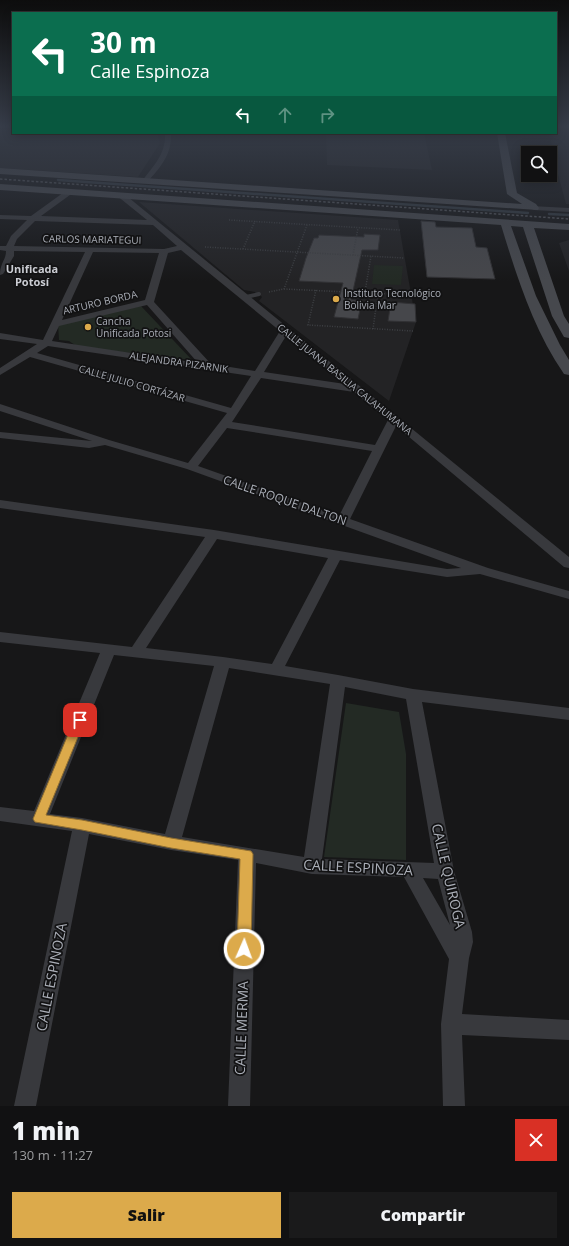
<!DOCTYPE html>
<html lang="es">
<meta charset="utf-8">
<style>
:root{--surface:#111112;--page:#1a1a1b;--text:#f1f3f6;--muted:#9c9d9f;--line:#303132;--accent:#dcaa4b}
body{margin:0;font-family:"Open Sans",sans-serif;background:var(--page);color:var(--text);height:100vh;display:flex;flex-direction:column;font-size:15px;white-space:nowrap}
*{box-sizing:border-box;margin:0}
p{font-size:13px;color:var(--muted)}
.icon{flex:none;width:22px;height:22px;fill:none;stroke:currentColor;stroke-width:2;stroke-linecap:round;stroke-linejoin:round}
.map{position:relative;height:1106px;overflow:hidden}
.panel{display:flex;flex-direction:column;background:var(--surface);flex:1}
.panel>*{flex:none}
.top-card{position:absolute;left:12px;top:12px;width:545px;height:122px;border-radius:0px;box-shadow:0 2px 10px #0003,0 0 0 1px var(--line);background:#0b6e4f;color:#fff;overflow:hidden}
.buttons{position:absolute;left:521px;top:146px;display:grid;gap:8px}
.buttons a{display:grid;place-items:center;width:36px;height:36px;border-radius:0px;background:var(--surface);box-shadow:0 2px 10px #0003,0 0 0 1px var(--line);font-size:20px}
.pin{position:absolute;display:grid;place-items:center;width:34px;height:34px;color:#fff;margin:-17px;border-radius:8px;box-shadow:0 2px 6px #0006}
.me{position:absolute;width:44px;margin:-22px;rotate:2deg;stroke-linejoin:round;filter:drop-shadow(0 0 3px #0008)}
.turn{display:flex;align-items:center;gap:14px;height:84px;padding:0 12px;font-size:18px}
.turn .icon{width:52px;height:52px;stroke-width:2.5}
.turn b{display:block;font-size:28px;line-height:34px}
.lanes{display:flex;align-items:center;height:38px;padding:0 12px;background:#0003;justify-content:center;gap:20px;direction:ltr}
.lanes .off{opacity:.35}
.round{display:grid;place-items:center;flex:none;width:42px;height:42px;border-radius:0px;background:var(--page)}
.summary{display:flex;align-items:center;justify-content:space-between;height:68px;padding:0 12px}
h1{font-size:24px;font-weight:800;line-height:30px}
.primary-button{display:flex;gap:8px;margin-top:auto;padding:8px 12px}
.primary-button a{flex:1;height:46px;border-radius:0px;background:var(--accent);color:#111;font-size:16px;font-weight:800;line-height:46px;text-align:center}
.primary-button a+a{background:var(--page);color:var(--text)}
.map>svg:first-child{display:block}
</style>
<div class="map">
<svg width="569" height="1106" viewBox="0 0 569 1106">
<rect width="100%" height="100%" fill="#171718"/>
<path fill="#232325" d="M0,126h13v7h144l3,10 -22,34 -138,-9z
M326,133h98l8,37 -105,-5z
M551,140h18v64h-3l-12,-45z
M139,202l259,18 18,102 -27,79 -130,-100 3,-4 -3,-3 -4,-2 -11,-2z
M569,240v31l-10,-28z"/>
<path fill="#232a24" d="M374,265l29,1 -2,19 -29,-1z
M141,306l51,54 -114,-13 -9,-6 -10,-1 -1,-16z
M346,703l53,9 7,42v106l-82,-3z"/>
<g fill="none" stroke-linecap="round" stroke-linejoin="round">
<path stroke="#323940" stroke-width="2.5" d="M58,180l470,33
M549,214l20,1"/>
</g>
<path fill="#46474b" stroke="#313134" d="M421,221l14,1 1,5 36,1 4,19 11,1 8,31 -68,-2z
M364,234l16,1 -2,15h-16l-11,50h11l-4,19 -24,-2 9,-34 -44,-2 7,-23 8,-20h4l1,-3 45,2z
M391,302l24,2 1,18 -28,-1z"/>
<g fill="none" stroke-linecap="round" stroke-linejoin="round">
<path stroke="#3e4044" stroke-width="1.5" stroke-dasharray="1 1.5" stroke-linecap="butt" d="M229,220l171,10
M205,247l199,11
M243,249l12,-28
M353,255l5,-27
M284,289l127,6
M316,290l-8,35 105,6
M269,292l15,-3 23,-64
M365,292l6,-36
M373,329l5,-36"/>
<path stroke="#38393d" stroke-width="4" d="M246,297l13,-3"/>
<path fill="#38393d" fill-rule="evenodd" d="M165,133h6c1,21 -10,34 -24,49h-4l-1,-1c12,-16 24,-27 23,-48z
M67,190h3l4,2 -33,24 106,4 -31,-25 4,-2h3l446,364v11l-5,-1 -168,-141 -46,93 138,49 81,23v8l-89,-25 -33,3 -107,-17 -55,106 53,9 75,14 156,19v12l-147,-18 32,169 18,61 1,10 -4,16 -7,56 107,6v20l-107,-5 3,71h-22l-2,-82 8,-65 -45,-82 -92,-3 -56,-11 -6,243h-22l10,-246 -67,-10 -82,-16 -53,272h-22l58,-275 -72,-10v-14l34,4 66,-158 -100,-11v-10l132,15 73,-110 -205,-29v-8l214,30 233,39 14,-1 -274,-99 -82,-24 -16,3 -89,-10v-6l92,9 -92,-30v-7l109,36 79,23 39,-50 -197,-56 -30,18v-7l37,-24 -37,-5v-6l43,7 42,-88 -71,-1v5l-11,18 -3,1c0,-12 6,-15 6,-24l-6,-1v-4h6l5,-10 16,-16 -27,-1v-4l31,1zM35,221l118,4 24,21 -13,3 -150,-3 3,-7zM181,250l99,81 -25,40 -44,-7 -57,-62 14,-49zM93,252l66,1 -14,47 -83,20zM147,305l51,58 -146,-22 7,-15zM286,336l59,48 -81,-12zM48,346l203,30 -20,32 -194,-55zM261,378l93,14 34,28 -13,25 -143,-23zM227,428l145,23 -33,65 -141,-50zM217,539l111,19 -56,106 -49,-7 -77,-9zM114,655l100,11 -49,168 -83,-16 -32,-4zM229,668l101,16 -26,173 -122,-20zM345,687l61,12 28,164 -112,-4zM423,878l15,1 12,46z
M531,206l38,2v4l-35,-2 -4,-2z"/>
<path fill="#46484d" fill-rule="evenodd" d="M497,133h8l12,60 19,11 3,4 -1,2 -538,-36v-6l522,36 -15,-10z
M0,184l569,40v6l-35,-2 30,88 5,8v14l-5,-1 -12,-21 -29,-89 -12,-1 25,70 24,49 9,15v15l-5,-1c-31,-45 -47,-97 -63,-149l-501,-35z"/>
<path stroke="#515358" stroke-width="1.5" stroke-dasharray="2.5 2" stroke-linecap="butt" d="M0,179l569,40"/>
</g>
<linearGradient id="sky" x2="0" y2="1"><stop stop-color="#0d0d0d"/><stop offset="0.45" stop-color="#363c48"/><stop offset="1" stop-color="#363c48" stop-opacity="0"/></linearGradient>
<rect width="569" height="281" fill="url(#sky)"/>
<path fill="#dcaa4b" stroke="#8f6e31" d="M80,716l4,1 1,3 -39,95 36,5 89,18 80,13 2,3 -2,95 -2,4 -5,2 -5,-2 -2,-4 3,-90 -69,-11 -89,-18 -47,-8 -2,-3 41,-99 2,-3z"/>
<g fill="#dcaa4b" stroke="#121213" stroke-width="1.5">
<circle cx="336" cy="299" r="4"/>
<circle cx="88" cy="327" r="4"/>
</g>
<g text-anchor="middle" dominant-baseline="central" stroke-width="3.5" stroke-linejoin="round" paint-order="stroke">
<g font-size="10" fill="#aaaeb7" stroke="#121213">
<text transform="translate(92 239) rotate(1)">CARLOS MARIATEGUI</text>
<text transform="translate(100 302) rotate(-13)">ARTURO BORDA</text>
<text transform="translate(179 362) rotate(8)">ALEJANDRA PIZARNIK</text>
<text transform="translate(345 379) rotate(39)">CALLE JUANA BASILIA CALAHUMANA</text>
<text transform="translate(132 383) rotate(16)">CALLE JULIO CORTÁZAR</text>
</g>
<g font-size="10" fill="#aaaeb7" stroke="#121213" text-anchor="start">
<text x="344" y="293">Instituto Tecnológico<tspan x="344" dy="12">Bolivia Mar</tspan></text>
<text x="96" y="321">Cancha<tspan x="96" dy="12">Unificada Potosi</tspan></text>
</g>
<g font-size="11" font-weight="bold" fill="#cbcdd3" stroke="#121213">
<text x="32" y="268">Unificada<tspan x="32" dy="13">Potosí</tspan></text>
</g>
<g font-size="12" fill="#aaaeb7" stroke="#121213">
<text transform="translate(285 500) rotate(19)">CALLE ROQUE DALTON</text>
</g>
<g font-size="14" fill="#aaaeb7" stroke="#121213">
<text transform="translate(358 867) rotate(3)">CALLE ESPINOZA</text>
<text transform="translate(449 876) rotate(77)">CALLE QUIROGA</text>
<text transform="translate(51 977) rotate(-79)">CALLE ESPINOZA</text>
<text transform="translate(241 1028) rotate(-88)">CALLE MERMA</text>
</g>
</g>
</svg>
<div class="buttons">
<a><svg class="icon" aria-label="search" viewBox="0 0 24 24"><circle cx="10" cy="10" r="6"/><path d="M15 15l6 6"/></svg></a>
</div>
<div class="pin" style="left:80px;top:720px;background:#d93025"><svg class="icon" aria-label="arrive" viewBox="0 0 24 24"><path d="M6 21V4h12l-3 4 3 4H6"/></svg></div>
<svg class="me" style="left:244px;top:949px" viewBox="-20 -20 40 40"><circle r="17" fill="#dcaa4b" stroke="#fff" stroke-width="3"/><path d="M0-11L8 9 0 5-8 9z" fill="#fff"/></svg>
<div class="top-card">
<div class="turn"><svg class="icon" aria-label="left" viewBox="0 0 24 24"><path d="M17 20v-9H6M10 6l-5 5 5 5"/></svg><div><b>30 m</b>Calle Espinoza</div></div>
<div class="lanes"><svg class="icon" aria-label="left" viewBox="0 0 24 24"><path d="M17 20v-9H6M10 6l-5 5 5 5"/></svg><svg class="icon off" aria-label="ahead" viewBox="0 0 24 24"><path d="M12 20V5M6 11l6-6 6 6"/></svg><svg class="icon off" aria-label="right" viewBox="0 0 24 24"><path d="M7 20v-9h11M14 6l5 5-5 5"/></svg></div>
</div>
</div>
<section class="panel">
<div class="summary"><div><h1>1 min</h1><p>130 m · 11:27</p></div><a class="round" style="background:#d93025;color:#fff"><svg class="icon" aria-label="close" viewBox="0 0 24 24"><path d="M6 6l12 12M18 6L6 18"/></svg></a></div>
<div class="primary-button"><a>Salir</a><a>Compartir</a></div>
</section>
